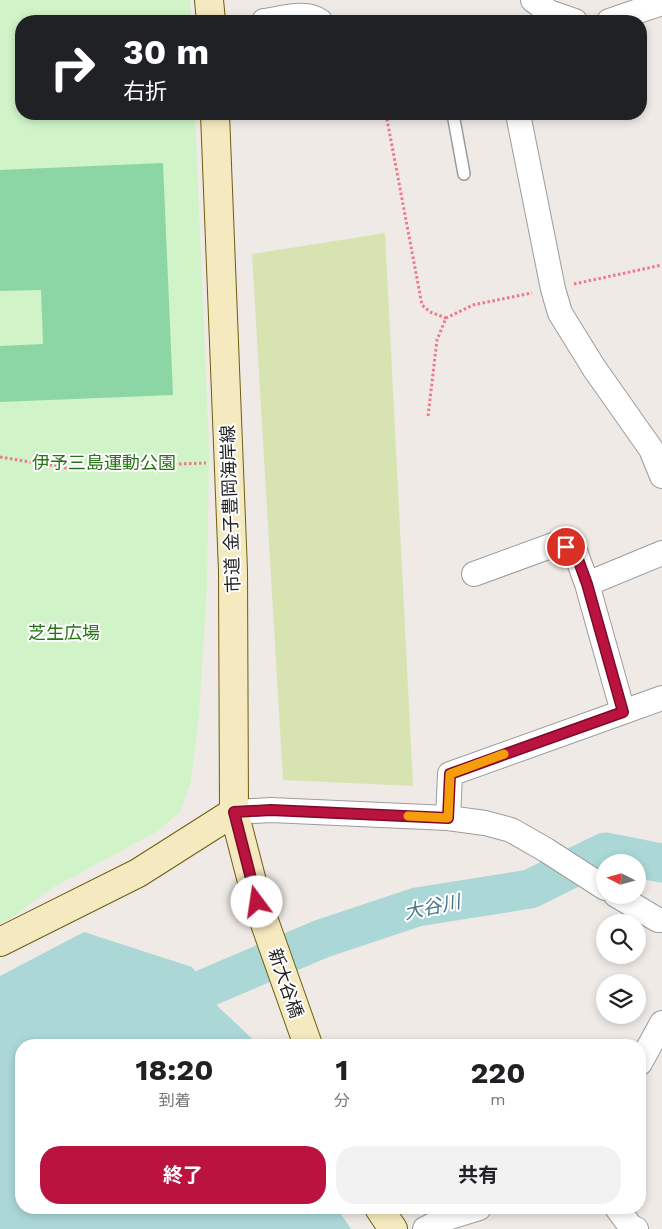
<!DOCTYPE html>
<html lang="ja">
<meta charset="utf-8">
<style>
:root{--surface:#fff;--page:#f2f2f2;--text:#202124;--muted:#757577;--accent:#bb133f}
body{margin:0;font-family:"Work Sans","Noto Sans JP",sans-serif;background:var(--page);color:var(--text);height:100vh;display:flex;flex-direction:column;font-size:19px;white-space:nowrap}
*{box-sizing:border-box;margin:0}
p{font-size:16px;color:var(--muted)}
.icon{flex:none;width:28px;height:28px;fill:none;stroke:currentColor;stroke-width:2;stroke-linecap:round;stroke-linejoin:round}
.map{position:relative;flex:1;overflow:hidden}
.details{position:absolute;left:15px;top:1039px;width:631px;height:175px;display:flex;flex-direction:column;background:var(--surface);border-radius:20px;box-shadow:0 2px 8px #0003}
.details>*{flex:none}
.hud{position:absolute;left:15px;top:15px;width:632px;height:105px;border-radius:20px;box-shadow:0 2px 8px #0003;background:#202124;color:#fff;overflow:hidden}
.needle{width:32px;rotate:276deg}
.buttons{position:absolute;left:596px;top:854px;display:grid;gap:10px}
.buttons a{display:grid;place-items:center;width:50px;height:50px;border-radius:50%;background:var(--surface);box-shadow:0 2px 8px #0003;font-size:25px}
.pin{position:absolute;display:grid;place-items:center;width:42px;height:42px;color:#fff;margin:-21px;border:2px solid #fff;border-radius:50%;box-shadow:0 1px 5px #0007}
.me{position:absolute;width:55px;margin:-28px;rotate:346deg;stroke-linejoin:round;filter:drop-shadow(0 0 4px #0008)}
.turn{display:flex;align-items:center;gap:18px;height:105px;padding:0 25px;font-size:22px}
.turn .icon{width:65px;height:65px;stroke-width:2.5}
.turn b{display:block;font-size:35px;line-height:42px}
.eta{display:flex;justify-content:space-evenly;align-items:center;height:85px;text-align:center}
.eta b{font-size:30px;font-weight:700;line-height:35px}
.action{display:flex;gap:10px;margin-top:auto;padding:10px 25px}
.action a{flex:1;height:58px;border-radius:20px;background:var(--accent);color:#fff;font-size:20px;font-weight:700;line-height:58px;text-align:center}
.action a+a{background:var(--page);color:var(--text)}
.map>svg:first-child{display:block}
</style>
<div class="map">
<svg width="662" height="1229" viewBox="0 0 662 1229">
<rect width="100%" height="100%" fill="#efeae6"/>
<path fill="#d7e4b1" d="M385,233l28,553 -130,-6 -31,-526z"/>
<path fill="#d0f4c8" d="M0,0h190l1,21h-170v93h174l14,334 -2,137 -8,131 -8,65 -11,31 -24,20 -104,56 -44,32 -8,4z"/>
<path fill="#8cd6a6" d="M163,163l10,232 -173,7v-56l43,-2 -2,-54 -41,1v-121z"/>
<path fill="#abd8d7" d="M84,932l108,35 11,14 8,19 48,45h-238v163h316l14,21h-351v-253z"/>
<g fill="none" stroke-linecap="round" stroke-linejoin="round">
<path stroke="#abd8d7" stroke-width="39" d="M206,988l115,-49 96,-32 113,-18 75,-37 57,11"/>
<g stroke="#9c9c9c" stroke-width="14">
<path id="lane" d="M453,114l11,60"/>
</g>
<g stroke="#9c9c9c" stroke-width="26">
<path id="street" d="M533,0l16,12 26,9
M264,21c16,-2 42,-11 56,0
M609,21l53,-18
M518,114l35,175 7,24 34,55 57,81 11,27
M587,584l75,-31
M623,712l39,-14
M234,812l37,-2 177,8 37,5 26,7 35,20 59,38
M448,818l2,-44 173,-62 -36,-128 -12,-33 -19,-7 -82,30
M616,895l42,25h4
M640,1063l22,-40
M617,1208l14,19 5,2
M425,1229l22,-11 32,-10"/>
</g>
<g stroke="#6d5e0f" stroke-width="30">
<path id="secondary" d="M209,0l2,21
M215,114l18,457 1,241 23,89 51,144
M0,942l138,-69 96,-61
M379,1208l14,21"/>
</g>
<path stroke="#ed798b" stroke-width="3" stroke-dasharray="2.5 2.5" stroke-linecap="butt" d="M386,114l36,191 8,7 16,6
M574,284l88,-19
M428,416l9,-76 9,-22 27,-13 59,-12
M0,457l67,11 139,-5"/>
<use href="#lane" stroke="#fff" stroke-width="11"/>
<use href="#street" stroke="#fff" stroke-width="24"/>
<use href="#secondary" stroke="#f4e9bf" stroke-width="28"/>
</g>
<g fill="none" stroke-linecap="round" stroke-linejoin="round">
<g stroke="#7a0c29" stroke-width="12">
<path id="route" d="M257,902l-23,-90 37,-2 177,8 2,-44 173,-62 -36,-128 -12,-33 -9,-4"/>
</g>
<use href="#route" stroke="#bb133f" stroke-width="9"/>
<path stroke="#f59e0b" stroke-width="9" d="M408,816l40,2 2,-44 54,-20"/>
</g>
<g text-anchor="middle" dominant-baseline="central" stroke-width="4" stroke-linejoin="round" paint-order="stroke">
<g font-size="18" fill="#277416" stroke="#fff">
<text x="104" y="462">伊予三島運動公園</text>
<text x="64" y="632">芝生広場</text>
</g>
<g font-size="18" fill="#1f1f1f" stroke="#fff">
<text transform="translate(230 509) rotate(-92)">市道 金子豊岡海岸線</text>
<text transform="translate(286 983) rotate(71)">新大谷橋</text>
</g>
<g font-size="19" font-style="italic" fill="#477888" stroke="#fff">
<text transform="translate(432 907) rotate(-12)">大谷川</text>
</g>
</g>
</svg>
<div class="buttons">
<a><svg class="needle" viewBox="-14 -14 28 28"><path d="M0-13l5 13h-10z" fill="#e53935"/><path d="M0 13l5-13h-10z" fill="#757577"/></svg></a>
<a><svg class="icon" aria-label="search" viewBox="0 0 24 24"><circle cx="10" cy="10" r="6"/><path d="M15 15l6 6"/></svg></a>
<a><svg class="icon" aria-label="layers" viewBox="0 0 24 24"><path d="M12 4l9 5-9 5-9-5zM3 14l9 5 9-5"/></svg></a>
</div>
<div class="pin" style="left:566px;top:547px;background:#d93025"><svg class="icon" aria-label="arrive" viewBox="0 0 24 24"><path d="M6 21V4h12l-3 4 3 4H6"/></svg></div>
<svg class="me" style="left:257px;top:902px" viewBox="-20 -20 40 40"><circle r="19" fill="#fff"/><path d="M0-13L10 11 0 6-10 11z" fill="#bb133f"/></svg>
<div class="hud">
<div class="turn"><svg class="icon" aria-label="right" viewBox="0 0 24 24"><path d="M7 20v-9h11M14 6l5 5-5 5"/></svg><div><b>30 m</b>右折</div></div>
</div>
<section class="details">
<div class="eta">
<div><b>18:20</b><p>到着</p></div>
<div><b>1</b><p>分</p></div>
<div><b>220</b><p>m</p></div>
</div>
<div class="action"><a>終了</a><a>共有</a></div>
</section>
</div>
